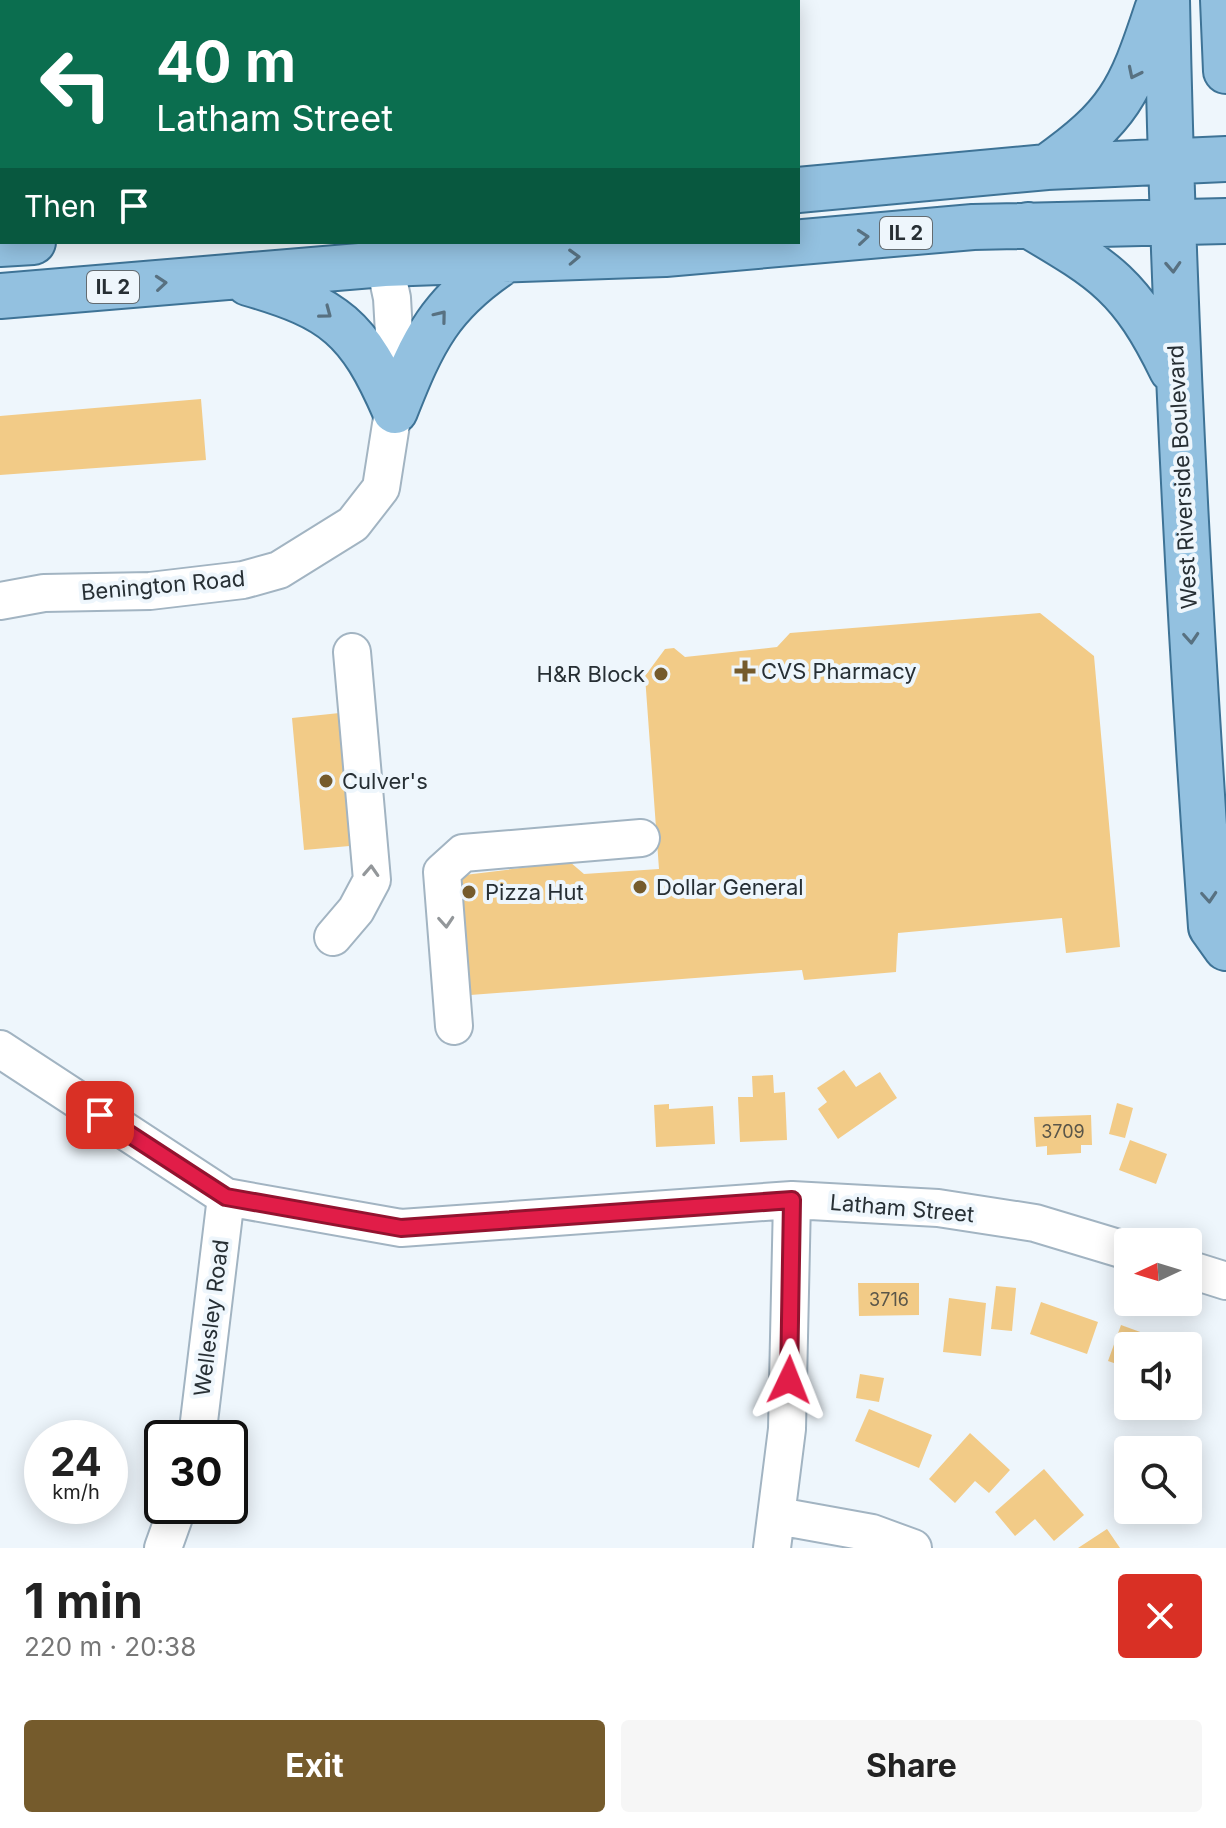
<!DOCTYPE html>
<meta charset="utf-8">
<style>
:root{--surface:#fff;--page:#f6f6f6;--text:#222;--muted:#767676;--accent:#755b2c}
body{margin:0;font-family:Inter,sans-serif;background:var(--page);color:var(--text);height:100vh;display:flex;flex-direction:column;font-size:30px;white-space:nowrap}
*{box-sizing:border-box;margin:0}
p{font-size:26px;color:var(--muted)}
.icon{flex:none;width:44px;height:44px;fill:none;stroke:currentColor;stroke-width:2;stroke-linecap:round;stroke-linejoin:round}
.map{position:relative;height:1548px;overflow:hidden}
.side{display:flex;flex-direction:column;background:var(--surface);flex:1}
.side>*{flex:none}
.guide{position:absolute;left:0px;top:0px;width:800px;height:244px;box-shadow:0 4px 20px #0003;background:#0b6e4f;color:#fff;overflow:hidden}
.needle{width:52px;rotate:266deg}
.controls{position:absolute;left:1114px;top:1228px;display:grid;gap:16px}
.controls a{display:grid;place-items:center;width:88px;height:88px;border-radius:8px;background:var(--surface);box-shadow:0 4px 20px #0003;font-size:40px}
.speed{position:absolute;left:24px;top:1420px;display:flex;gap:16px;font-size:40px;font-weight:700;text-align:center}
.speed>*{display:grid;place-content:center;width:104px;height:104px;border-radius:50%;background:var(--surface);box-shadow:0 4px 20px #0003;line-height:1}
.speed small{font-size:20px;font-weight:400}
.speed .limit{border:4px solid #111;border-radius:12px;background:#fff;color:#111}
.pin{position:absolute;display:grid;place-items:center;width:68px;height:68px;color:#fff;margin:-34px;border-radius:16px;box-shadow:0 4px 12px #0006}
.me{position:absolute;width:88px;margin:-44px;rotate:2deg;stroke-linejoin:round;filter:drop-shadow(0 0 6px #0008)}
.turn{display:flex;align-items:center;gap:28px;height:168px;padding:0 24px;font-size:36px}
.turn .icon{width:104px;height:104px;stroke-width:2.5}
.turn b{display:block;font-size:56px;line-height:68px}
.then{display:flex;align-items:center;height:76px;padding:0 24px;background:#0003;gap:16px;font-size:30px}
.round{display:grid;place-items:center;flex:none;width:84px;height:84px;border-radius:8px;background:var(--page)}
.head{display:flex;align-items:center;justify-content:space-between;height:136px;padding:0 24px}
h1{font-size:48px;font-weight:700;line-height:60px}
.action{display:flex;gap:16px;margin-top:auto;padding:16px 24px}
.action a{flex:1;height:92px;border-radius:8px;background:var(--accent);color:#fff;font-size:32px;font-weight:700;line-height:92px;text-align:center}
.action a+a{background:var(--page);color:var(--text)}
.map>svg:first-child{display:block}
</style>
<div class="map">
<svg width="1226" height="1548" viewBox="0 0 1226 1548">
<rect width="100%" height="100%" fill="#eef6fc"/>
<path fill="#f2cb87" d="M201,399l5,61 -206,15v-59z
M1040,613l54,43 26,291 -54,6 -4,-35 -164,15 -2,39 -92,8 -2,-10 -345,26 -9,-119 122,-15 14,12 75,-5 -14,-193 20,-27 9,-1 11,9 92,-10 13,-14z
M349,712l12,133 -57,5 -12,-132z
M844,1070l12,17 24,-15 17,26 -59,41 -20,-30 9,-7 -10,-14z
M773,1075l1,18 11,-1 2,48 -47,2 -2,-45h15l-1,-21z
M1117,1103l16,5 -8,30 -16,-4z
M669,1104v5l44,-3 2,38 -59,3 -2,-42z
M1091,1115l1,30h-11v8l-34,2v-9l-11,1 -2,-30z
M1130,1140l37,14 -11,30 -37,-14z
M858,1283h61v32l-60,1z
M996,1286l20,2 -4,43 -21,-2z
M949,1298l37,5 -5,53 -38,-4z
M1041,1302l57,20 -11,32 -57,-20z
M1121,1325l44,16 -1,5h-36v22l-20,-7z
M860,1374l24,4 -5,24 -23,-4z
M869,1409l63,26 -13,33 -64,-27z
M970,1433l40,37 -21,23 -14,-12 -20,22 -26,-24z
M1044,1469l40,46 -30,26 -19,-22 -20,17 -20,-24z
M1107,1529l13,19h-42z"/>
<g fill="none" stroke-linecap="round" stroke-linejoin="round">
<g stroke="#a2b4c2" stroke-width="40">
<path id="minor" d="M357,0v2
M0,601l44,-8 106,-2 93,-11 36,-10 74,-46 28,-36 16,-102 -5,-88 -12,-56
M333,937l23,-27 16,-30 -20,-228
M454,1026l-12,-154 21,-19 178,-15
M0,1049l226,148 175,31 391,-28 146,8 97,15 93,28
M1188,1269l38,12
M197,1438l29,-241
M778,1516l94,17 41,15
M163,1548l15,-42
M772,1548l15,-119 5,-229"/>
</g>
<g stroke="#3e7396" stroke-width="48">
<path id="major" d="M1167,0c6,310 22,618 44,927l15,21
M1223,0l3,71
M1047,167c72,-51 83,-75 110,-157
M798,190l249,-23 179,-8
M1028,225c78,46 103,61 144,145
M0,244l33,-2
M248,283c87,25 111,45 147,128
M0,296l384,-32 281,-10 308,-27 253,-6
M395,411c28,-71 45,-108 111,-151"/>
</g>
<use href="#minor" stroke="#fff" stroke-width="36"/>
<use href="#major" stroke="#93c1e0" stroke-width="44"/>
</g>
<defs><path id="oneway-chevron" d="M-2-3.5L2.5 0L-2 3.5" fill="none" stroke-width="1.6" stroke-linecap="round" stroke-linejoin="round" transform="scale(2)"/></defs>
<g stroke="#587181">
<use href="#oneway-chevron" transform="translate(1134 73) rotate(116)"/>
<use href="#oneway-chevron" transform="translate(863 237) rotate(-5)"/>
<use href="#oneway-chevron" transform="translate(574 257) rotate(-2)"/>
<use href="#oneway-chevron" transform="translate(1173 267) rotate(87)"/>
<use href="#oneway-chevron" transform="translate(161 283) rotate(-5)"/>
<use href="#oneway-chevron" transform="translate(326 313) rotate(37)"/>
<use href="#oneway-chevron" transform="translate(441 316) rotate(-51)"/>
<use href="#oneway-chevron" transform="translate(1191 638) rotate(86)"/>
<use href="#oneway-chevron" transform="translate(1209 897) rotate(86)"/>
</g>
<g stroke="#93979a">
<use href="#oneway-chevron" transform="translate(371 871) rotate(-87)"/>
<use href="#oneway-chevron" transform="translate(446 922) rotate(86)"/>
</g>
<g fill="none" stroke-linecap="round" stroke-linejoin="round">
<g stroke="#92132f" stroke-width="20">
<path id="route" d="M100,1115l126,82 175,31 391,-28 -3,180"/>
</g>
<use href="#route" stroke="#e11d48" stroke-width="14"/>
</g>
<g fill="#755b2c" stroke="#eef6fc" stroke-width="3">
<path d="M741 659h8v8h8v8h-8v8h-8v-8h-8v-8h8z"/>
<circle cx="661" cy="674" r="8"/>
<circle cx="326" cy="781" r="8"/>
<circle cx="640" cy="887" r="8"/>
<circle cx="469" cy="892" r="8"/>
</g>
<g text-anchor="middle" dominant-baseline="central" stroke-width="8" stroke-linejoin="round" paint-order="stroke">
<g font-size="18" fill="#5a5649">
<text x="1063" y="1131">3709</text>
<text x="889" y="1299">3716</text>
</g>
<g fill="#eef6fc" stroke="#636b70" stroke-width="2">
<rect x="880" y="217" width="52" height="32" rx="6"/>
<rect x="87" y="271" width="52" height="32" rx="6"/>
</g>
<g font-size="20" font-weight="bold" fill="#272f34">
<text x="906" y="233">IL 2</text>
<text x="113" y="287">IL 2</text>
</g>
<g font-size="22" fill="#272f34" stroke="#eef6fc">
<text transform="translate(1182 477) rotate(-93)">West Riverside Boulevard</text>
<text transform="translate(163 585) rotate(-5)">Benington Road</text>
<text transform="translate(902 1208) rotate(5)">Latham Street</text>
<text transform="translate(211 1318) rotate(-83)">Wellesley Road</text>
</g>
<g font-size="22" fill="#272f34" stroke="#eef6fc" text-anchor="start">
<text x="761" y="671">CVS Pharmacy</text>
<text x="645" y="674" text-anchor="end">H&amp;R Block</text>
<text x="342" y="781">Culver's</text>
<text x="656" y="887">Dollar General</text>
<text x="485" y="892">Pizza Hut</text>
</g>
</g>
</svg>
<div class="controls">
<a><svg class="needle" viewBox="-14 -14 28 28"><path d="M0-13l5 13h-10z" fill="#e53935"/><path d="M0 13l5-13h-10z" fill="#767676"/></svg></a>
<a><svg class="icon" aria-label="sound" viewBox="0 0 24 24"><path d="M4 9h4l5-4v14l-5-4H4zM17 9q2 3 0 6"/></svg></a>
<a><svg class="icon" aria-label="search" viewBox="0 0 24 24"><circle cx="10" cy="10" r="6"/><path d="M15 15l6 6"/></svg></a>
</div>
<div class="speed"><div>24<small>km/h</small></div><div class="limit">30</div></div>
<div class="pin" style="left:100px;top:1115px;background:#d93025"><svg class="icon" aria-label="arrive" viewBox="0 0 24 24"><path d="M6 21V4h12l-3 4 3 4H6"/></svg></div>
<svg class="me" style="left:789px;top:1380px" viewBox="-20 -20 40 40"><path d="M0-17L14 15 0 8-14 15z" fill="#e11d48" stroke="#fff" stroke-width="4"/></svg>
<div class="guide">
<div class="turn"><svg class="icon" aria-label="left" viewBox="0 0 24 24"><path d="M17 20v-9H6M10 6l-5 5 5 5"/></svg><div><b>40 m</b>Latham Street</div></div>
<div class="then">Then<svg class="icon" aria-label="arrive" viewBox="0 0 24 24"><path d="M6 21V4h12l-3 4 3 4H6"/></svg></div>
</div>
</div>
<section class="side">
<div class="head"><div><h1>1 min</h1><p>220 m · 20:38</p></div><a class="round" style="background:#d93025;color:#fff"><svg class="icon" aria-label="close" viewBox="0 0 24 24"><path d="M6 6l12 12M18 6L6 18"/></svg></a></div>
<div class="action"><a>Exit</a><a>Share</a></div>
</section>
